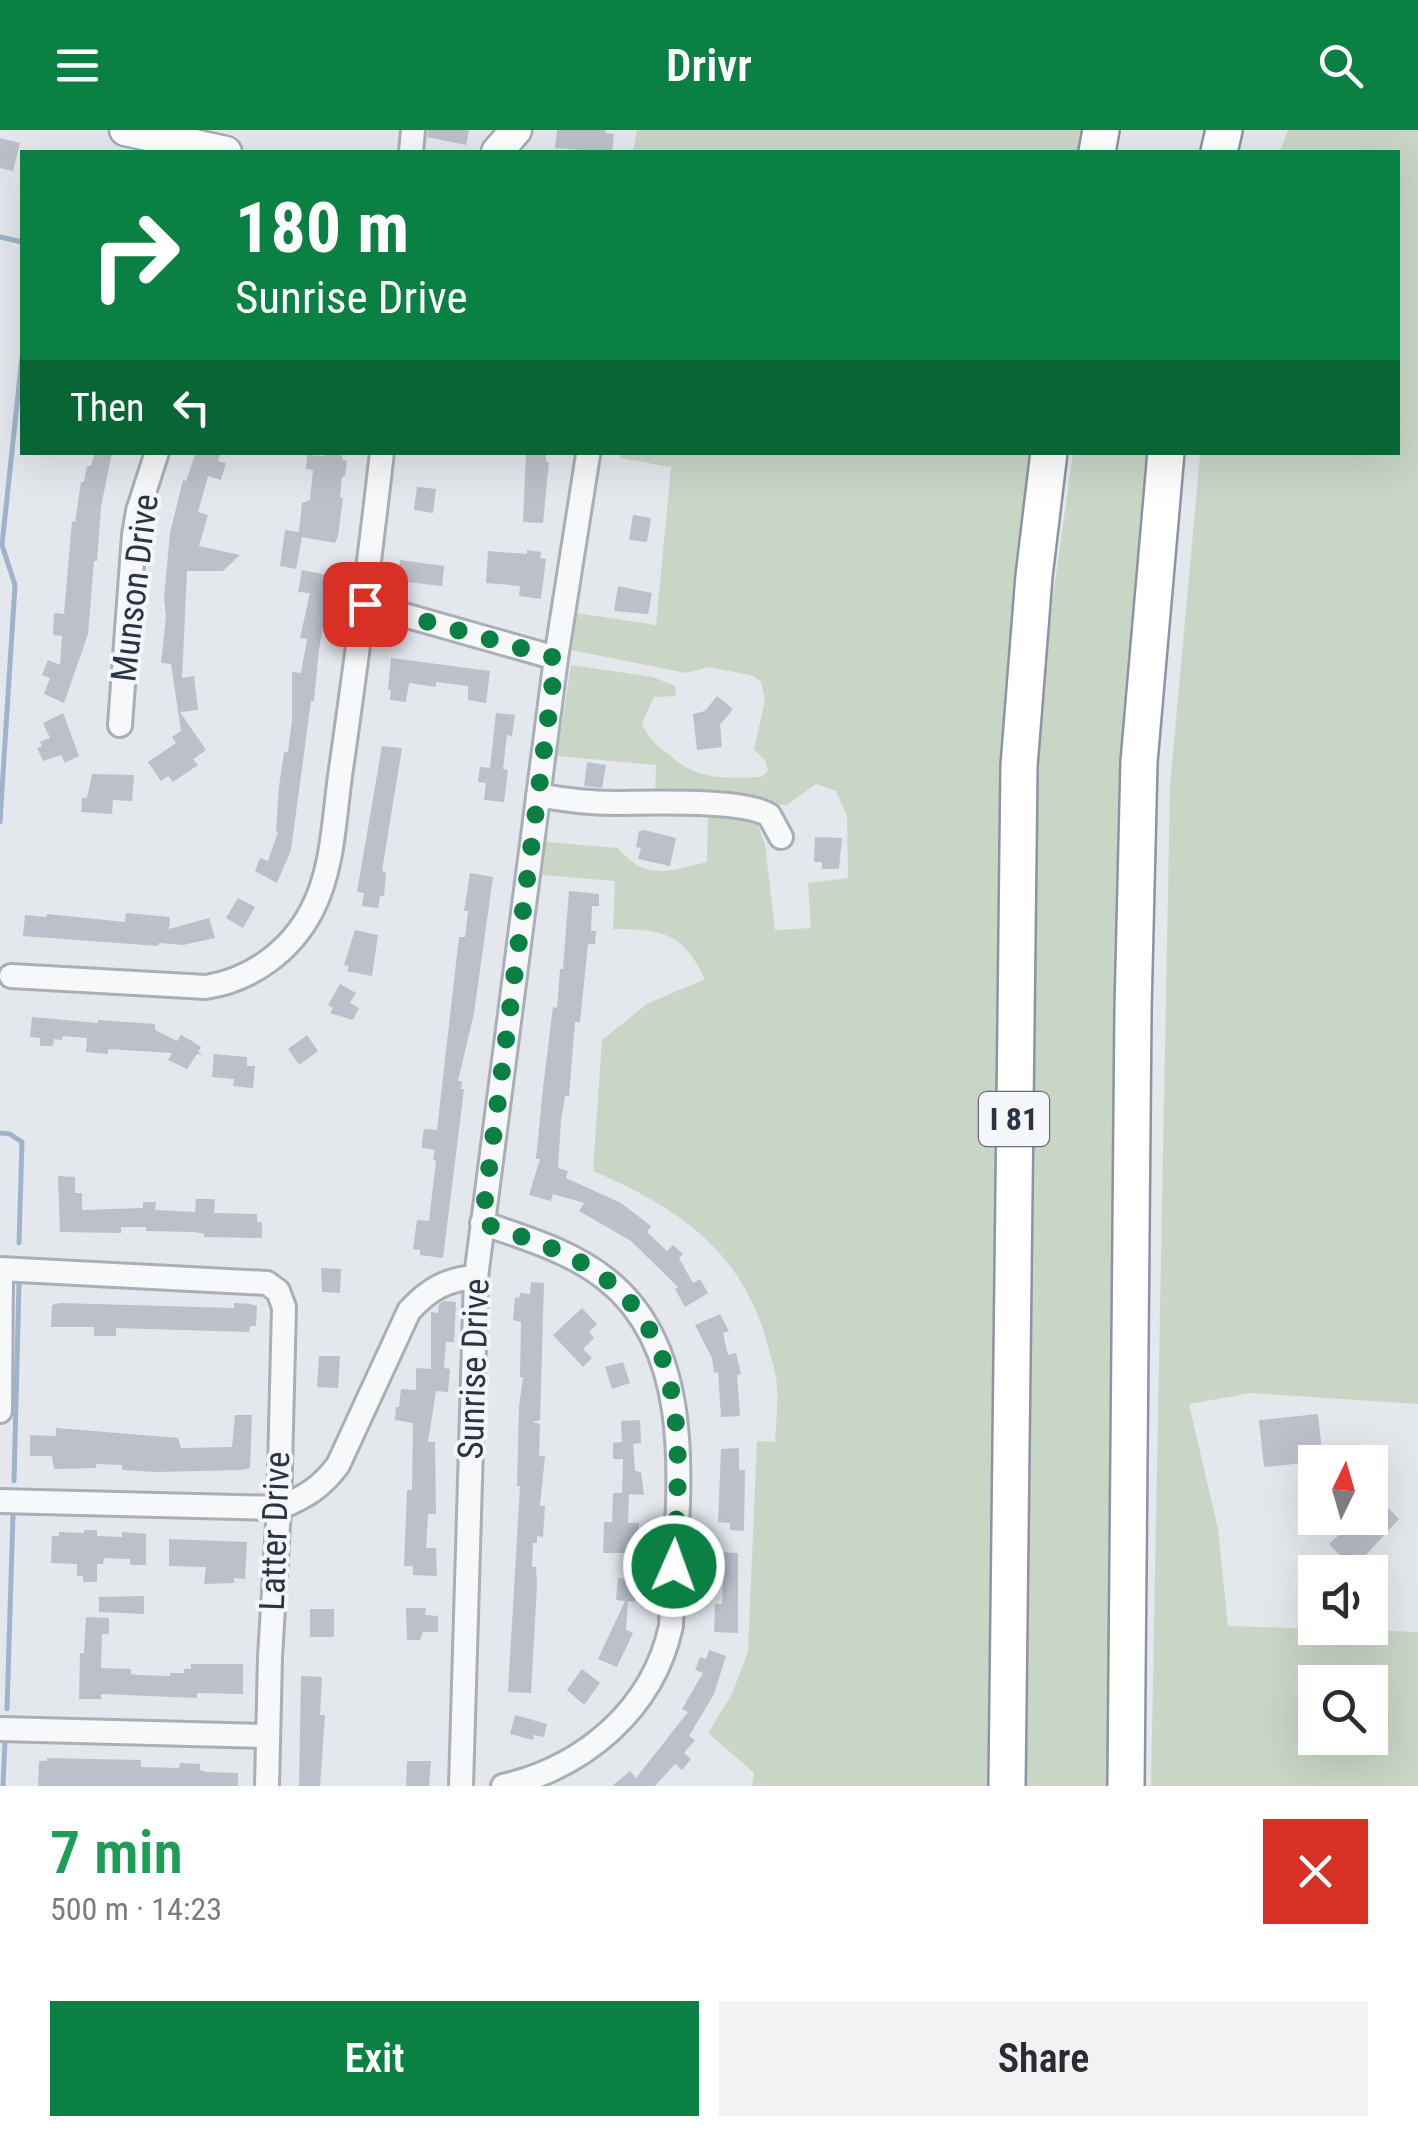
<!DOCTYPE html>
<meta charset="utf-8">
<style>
:root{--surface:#fff;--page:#f2f2f3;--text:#2b2b33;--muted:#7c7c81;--accent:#0b8043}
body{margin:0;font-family:"Roboto Condensed",sans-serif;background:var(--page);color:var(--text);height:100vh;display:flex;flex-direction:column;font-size:38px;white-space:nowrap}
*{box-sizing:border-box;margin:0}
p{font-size:32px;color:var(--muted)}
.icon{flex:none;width:55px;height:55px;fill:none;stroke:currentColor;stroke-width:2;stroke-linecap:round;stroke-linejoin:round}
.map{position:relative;height:1656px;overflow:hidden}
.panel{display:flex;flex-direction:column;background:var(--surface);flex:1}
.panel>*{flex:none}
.hud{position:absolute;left:20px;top:20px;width:1380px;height:305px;border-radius:0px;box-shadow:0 10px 40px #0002;background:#0b8043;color:#fff;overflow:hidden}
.needle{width:65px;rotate:5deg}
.controls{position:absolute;left:1298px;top:1315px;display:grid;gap:20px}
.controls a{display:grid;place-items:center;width:90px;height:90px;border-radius:0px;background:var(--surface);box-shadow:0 10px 40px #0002;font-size:50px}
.pin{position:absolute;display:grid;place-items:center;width:85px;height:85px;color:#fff;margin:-42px;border-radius:20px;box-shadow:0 5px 15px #0006}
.me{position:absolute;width:110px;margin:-55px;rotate:2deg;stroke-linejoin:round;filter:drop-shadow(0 0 8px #0008)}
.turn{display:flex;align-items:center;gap:35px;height:210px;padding:0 50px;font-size:45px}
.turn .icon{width:130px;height:130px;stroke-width:2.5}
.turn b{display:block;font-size:70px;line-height:85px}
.then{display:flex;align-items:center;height:95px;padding:0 50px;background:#0003;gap:20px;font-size:38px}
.round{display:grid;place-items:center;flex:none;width:105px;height:105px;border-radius:0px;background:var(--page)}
.overview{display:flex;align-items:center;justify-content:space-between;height:170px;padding:0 50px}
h1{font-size:60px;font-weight:600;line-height:75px;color:#1e9e55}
.primary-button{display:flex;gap:20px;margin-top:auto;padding:20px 50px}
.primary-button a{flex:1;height:115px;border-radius:0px;background:var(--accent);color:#fff;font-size:40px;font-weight:600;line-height:115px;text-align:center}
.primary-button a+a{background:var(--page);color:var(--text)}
header{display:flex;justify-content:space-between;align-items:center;height:130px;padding:0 50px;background:var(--accent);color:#fff;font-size:45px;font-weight:600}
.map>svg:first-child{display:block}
</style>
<header><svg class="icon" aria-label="menu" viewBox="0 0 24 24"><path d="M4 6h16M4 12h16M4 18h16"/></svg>Drivr<svg class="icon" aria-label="search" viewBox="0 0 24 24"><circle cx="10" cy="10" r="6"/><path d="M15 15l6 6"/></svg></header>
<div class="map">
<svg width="1418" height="1656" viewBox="0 0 1418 1656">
<rect width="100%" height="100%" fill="#e4e7ec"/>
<path fill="#c9d6c5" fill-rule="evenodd" d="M637,0h444l-4,22h-444z
M1288,0h130v1274l-167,-11 -62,11 29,125 10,97 190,6v154h-267l19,-1001 30,-330 1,-3h197v-300h-118zM1315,1552h55v56h-55z
M621,323h408l-20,208 -9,251 -13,874h-235l2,-13 -46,-40 24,-39 16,-43 9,-210 18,1c1,-18 3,-37 2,-55 0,-12 -5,-25 -8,-37 -24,-97 -89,-142 -176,-179l9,-131 45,-36 58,-25c-23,-48 -43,-49 -92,-50l2,-48 -73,-6 3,-33 73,6c29,34 50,23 89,14l1,-46 48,3 9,26 10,85 36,-2 -3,-45 40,-5 -1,-61 -11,-26 -20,-7 -29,21 -132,-9 1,-31 -99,-9 14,-91 82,12 22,9 1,10 -22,1 -12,26c6,15 13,21 26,31 29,27 56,24 93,23l7,-6 -3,-11 -11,-11 11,-49 -4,-18 -7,-6 -45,-9 -23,6 -115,-23 5,-37 80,12 15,-158 -51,-9z
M1073,323h86l-36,287 -14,1046h-87l13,-965 9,-161z"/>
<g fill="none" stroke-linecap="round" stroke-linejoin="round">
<path stroke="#9fb4cc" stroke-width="5" d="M0,107l22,5
M0,692l15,-237 -13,-40 20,-188
M0,1003l10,1 12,8 -3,101
M14,1351l5,-198
M7,1579l6,-195
M3,1656l2,-44"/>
</g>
<path fill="#bbc0ca" d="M428,0h41l-3,15 -39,-8z
M557,0h49l-1,3 9,1 -2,18 -57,-4z
M0,8l20,5 -7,28 -13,-3z
M95,322h17l-11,55 -4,54h-3l-6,73 -24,69 -20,-9 6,-16 -8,-3 6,-15 12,5 2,-29 -9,-1 1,-22 10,1 8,-93 3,1 6,-40h3l3,-16h4z
M196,322h25l-3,9 8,2 -5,17 -13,-4 -10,36 10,3 -9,31 41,9 -17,16h-36l-5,107 12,-2 4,34 -18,2 26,38 -13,9 5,6 -25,17 -5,-6 -7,5 -13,-19 28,-19 -4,-6 9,-6 -10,-67 -10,-1 5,-47 -2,-18 6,-65 13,-53 3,1z
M325,322l16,2 2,6 4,1 -2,15 -3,1 -2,20 3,1 -5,38 -3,7 -33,-6 -6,32 -16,-3 5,-36 14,2 3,-29 8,-3 3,-30 -7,-1 1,-14 18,1z
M526,322h20v10h3l-6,61 -20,-1z
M417,357l19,2 -3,24 -19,-3z
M633,385l18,3 -4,24 -18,-2z
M527,420l14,2 -1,6 6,1 -5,40 -22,-3 1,-10 -34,-3 2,-32 39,3z
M400,430l44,6 -2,20 -44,-5z
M302,440l37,7 -2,19h-8l-10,53 -5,52h-3l-20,149 -14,33 -22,-12 5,-13 8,3 10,-29h-2l3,-45 5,-35h4l4,-32v-48l9,1 6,-34 -7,-1 10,-45 -12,-1z
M618,456l34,7 -4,21 -34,-3z
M391,528l99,13 -4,32 -18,-3v-14l-32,-4v5l-27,-4 -3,19 -16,-2 1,-10 -3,-1z
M717,566l16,13 -13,16 2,22 -25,3 -4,-36 12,-3z
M63,583l16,43 -14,7 -4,-8 -18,6 -6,-13 5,-2 -2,-4 10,-4 -7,-15z
M496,583l19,2 -3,21 -5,-1 -4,34 5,1 -4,32 -20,-2 2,-17 -8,-1 2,-15 10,1z
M382,616l20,2 -20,123 4,1 -2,24h-4l-2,12 -16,-2 2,-13 -7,-1z
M587,632l19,3 -4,23 -18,-2z
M92,644l42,1 -2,26 -19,-1 -1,14 -31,-2 1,-14h5z
M644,700l32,8 -6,28 -32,-7 3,-11 -5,-1 3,-16z
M815,707l27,1 -3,31h-17v-7h-8z
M470,743l23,4 -19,136 -16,68h4l-1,8h3l-21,169 -23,-3v-5l-7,-1 4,-29 12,1 7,-60 -3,-1 2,-10 -13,-2v-7l2,-12 13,1 22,-193h6l3,-26h-4z
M569,761l30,3v12h-7l-1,25h5l-1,13h-7l-8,78h-5l-6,74h-4l-4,24 -3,48 10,3 -2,7 55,25 30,23 -4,6 20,19 6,-6 10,9 -4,4 14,25 7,-4 8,14 -23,14 -10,-18 3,-2 -47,-46 -52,-30 5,-8 -31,-9 -2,7 -22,-6 11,-36h-4l7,-71 10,-81 4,1 3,-39h3z
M238,768l17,9 -12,21 -17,-10z
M126,783l44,4 -1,12 40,-11 6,20 -32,7 -24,-2 -1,3 -135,-10 2,-21 21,2 1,-3 78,8z
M355,800l23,5 -6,41 -25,-5 2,-5 -5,-1z
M340,854l16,9 -6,10 9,5 -6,12 -23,-7 3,-5 -5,-3z
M32,887l66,6v-3l57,4v6l22,11 4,-6 11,6 9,6 -3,5 5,3 -6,-1 -10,15 -19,-9 4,-7 -64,-4v5l-22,-2 1,-14 -24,-2 -1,4 -8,-1 -1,7h-13v-8l-10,-1z
M307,905l11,16 -19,14 -11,-16z
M214,924l33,3v9h8l-2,22 -20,-2 1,-7 -22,-2z
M58,1046l17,1v16h7v17l61,-2v-6h13l-1,8 40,2 1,-13h19l-1,14 43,1v8h5v16l-58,-1v-3l-9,-2 -49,-1v-4h-25v6l-61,-1z
M321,1138l20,1 -1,24 -18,-1z
M531,1152l13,1 -4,137 -8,2 8,2 -1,32h6l-5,50h5l-2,31 -6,-1v7h-4l-1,24h4l1,18 -6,108 -23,-1 12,-206h-3l2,-79 4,-30h-3l1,-55 -8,-2 2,-23 4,1 1,-5 10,1z
M444,1171l12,1 -2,40h-8l-2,26 6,1 -2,23 -12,-1 -8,51h7l1,72h-8l-2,34h10l1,28 -24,-1v-9h-9l3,-76h5l1,-67 -18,-3 1,-13h3l2,-18 15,1v-22l15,1v-57l7,1 1,-9z
M60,1173l174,5v-5l17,1 6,2 -1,20h-6l-1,6 -133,-4v8h-22v-9h-43l1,-22z
M582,1178l15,16 -8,8 5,6 -11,11 9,9 -9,9 -30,-32z
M720,1184l9,17 -6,2 5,22 8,-2 5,21 -4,1 3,41 -19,1 -3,-45 -4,1 -2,-15 -17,-33z
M319,1226h21l-2,32 -21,-1z
M623,1232l7,21 -18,6 -7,-22z
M1318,1284l5,47 -59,6 -5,-47z
M235,1285h17l-2,53 -8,2 -86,2 -34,-2v-5l-26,-1v4l-42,1 -2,-13h-22v-21l26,1v-8l122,10 3,10 51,-1z
M640,1290l1,23 -8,1 2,27 6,1 3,23 -15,-1 -1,29h11l-1,23 -7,-1v8h-28l1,-31h8l1,-29h9l1,-34h-10v-16l9,-1 -1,-21z
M739,1318v22h6l-1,61 -14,-1v-7l-12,-1 3,-73z
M1378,1368l21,21 -46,50 -24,-25 29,-26h12v-12z
M84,1400h13v6l25,1v-5l24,2v31h-16v-6l-26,-1 -1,6h-6v18h-14v-6h-6v-12l-26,-1 1,-27h7v-4l25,1z
M169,1409l78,3 -2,37 -11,-1v5l-30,1 2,-17 -37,-1z
M718,1422l20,1v80l-24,-1 1,-28h7l1,-29h-6z
M618,1448l18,2 -1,22 -7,-1 -2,29 7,3 -16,34 -19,-8 27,-58 -9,-1z
M144,1466v18l-45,-2v-15z
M406,1478h20l-1,7 13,1v16h-15l-3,8h-13z
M310,1479h24v28h-24z
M86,1487l23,1v16h-7l-1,34 30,1v5l7,1 32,1v-3h14v-4h7v-5h52v30l-46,-1v5l-96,-4v5h-22l1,-46h4z
M709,1520l17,6 -12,38 -25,42 6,4 -11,13 7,6 -9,11 -7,-6 -20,22h-43l18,-15 6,7 52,-66 -6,-3 21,-36 -8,-3 5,-13 6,2z
M582,1539l18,14 -16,22 -17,-15z
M301,1546l21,1 -2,38h5l-5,71h-21z
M515,1585l32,9 -3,13 -10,-2 -1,5 -23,-6z
M47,1628l94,2v7l38,1 1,-5 20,1v6l6,2 32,1v13h-200l1,-25h8z
M407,1631h24l-2,25h-23z"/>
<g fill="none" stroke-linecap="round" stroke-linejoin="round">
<g stroke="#a9aeb7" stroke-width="28">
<path id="minor" d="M411,22l2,-22
M365,474l191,54
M120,595l14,-190 4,-24 19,-59
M538,665c26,5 51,8 77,8 33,0 128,-4 154,12l12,22
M11,846l195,11c45,-7 85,-36 106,-77 22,-42 22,-95 29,-141 15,-105 29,-211 41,-317
M482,1093c43,15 89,28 125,57 98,78 68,236 64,346 -18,83 -86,141 -168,160
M0,1139l267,14 11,8 6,16 -5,201 -9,149 -3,129
M0,1281l1,-142
M0,1371l279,7c26,-11 42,-20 59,-43l71,-154c20,-22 38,-32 67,-34
M0,1599l268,7
M461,1656l15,-509 80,-619 32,-203"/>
</g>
<g stroke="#a3abb8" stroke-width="35">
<path id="major" d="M125,0l101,22
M497,22l19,-22"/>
</g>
<g stroke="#8b94a3" stroke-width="40">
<path id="highway" d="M1097,22l4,-22
M1219,22l5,-22
M1007,1656l12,-1020 15,-190 15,-124
M1126,1656l7,-776 6,-248 27,-310"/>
</g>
<use href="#minor" stroke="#f7f8fa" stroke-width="22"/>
<use href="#major" stroke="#fff" stroke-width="30"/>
<use href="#highway" stroke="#fff" stroke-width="35"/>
</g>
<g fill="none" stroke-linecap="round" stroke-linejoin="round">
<path stroke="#0b8043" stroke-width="18" stroke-dasharray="0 32.4" d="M365,474l191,54 -74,565c43,15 89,28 125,57 87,69 71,188 67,286"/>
</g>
<g text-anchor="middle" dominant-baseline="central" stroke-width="8" stroke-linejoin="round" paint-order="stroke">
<rect fill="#f4f6f9" stroke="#676e7b" stroke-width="2.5" x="979" y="962" width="70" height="54" rx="8"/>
<g font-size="32" font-weight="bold" fill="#2b3445">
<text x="1014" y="989">I 81</text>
</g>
<g font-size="35" fill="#2b3445" stroke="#f4f6f9">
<text transform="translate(135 458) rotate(-83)">Munson Drive</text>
<text transform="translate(474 1239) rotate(-88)">Sunrise Drive</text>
<text transform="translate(275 1401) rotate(-88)">Latter Drive</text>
</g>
</g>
</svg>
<div class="controls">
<a><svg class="needle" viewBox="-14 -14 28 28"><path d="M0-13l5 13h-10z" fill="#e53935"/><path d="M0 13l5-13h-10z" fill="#7c7c81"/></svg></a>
<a><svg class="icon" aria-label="sound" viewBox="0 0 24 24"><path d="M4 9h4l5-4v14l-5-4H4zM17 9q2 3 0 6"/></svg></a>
<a><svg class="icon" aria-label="search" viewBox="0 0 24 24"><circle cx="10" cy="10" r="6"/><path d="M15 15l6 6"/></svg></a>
</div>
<div class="pin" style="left:365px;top:474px;background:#d93025"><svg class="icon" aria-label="arrive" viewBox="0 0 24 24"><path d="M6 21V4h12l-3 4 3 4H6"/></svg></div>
<svg class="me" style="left:674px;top:1436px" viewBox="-20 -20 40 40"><circle r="17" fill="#0b8043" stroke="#fff" stroke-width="3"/><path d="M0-11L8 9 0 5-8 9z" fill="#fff"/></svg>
<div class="hud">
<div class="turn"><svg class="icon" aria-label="right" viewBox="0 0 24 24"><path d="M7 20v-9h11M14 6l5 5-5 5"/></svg><div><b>180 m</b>Sunrise Drive</div></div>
<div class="then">Then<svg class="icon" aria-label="left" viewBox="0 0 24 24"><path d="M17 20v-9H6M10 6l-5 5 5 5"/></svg></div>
</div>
</div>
<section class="panel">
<div class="overview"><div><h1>7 min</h1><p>500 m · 14:23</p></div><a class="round" style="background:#d93025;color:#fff"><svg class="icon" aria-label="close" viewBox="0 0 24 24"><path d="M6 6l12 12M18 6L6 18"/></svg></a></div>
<div class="primary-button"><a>Exit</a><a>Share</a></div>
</section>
